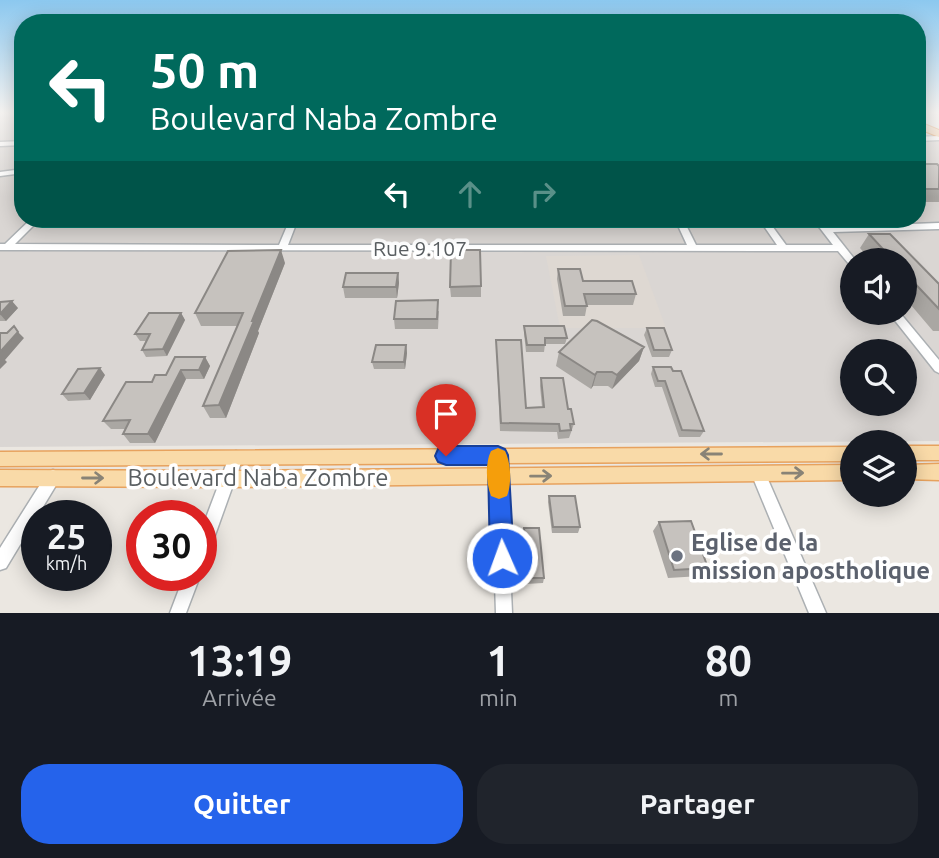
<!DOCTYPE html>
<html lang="fr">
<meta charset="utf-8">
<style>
:root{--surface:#171b24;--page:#20242c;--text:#f1f3f6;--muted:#9ea1a6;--accent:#2563eb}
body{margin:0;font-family:Ubuntu,sans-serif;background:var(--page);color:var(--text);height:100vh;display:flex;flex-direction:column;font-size:26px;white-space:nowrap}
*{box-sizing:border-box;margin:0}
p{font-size:23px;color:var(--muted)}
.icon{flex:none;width:38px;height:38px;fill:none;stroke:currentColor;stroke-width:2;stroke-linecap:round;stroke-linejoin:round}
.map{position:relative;height:613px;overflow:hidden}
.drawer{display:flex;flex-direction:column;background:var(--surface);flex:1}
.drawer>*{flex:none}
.hud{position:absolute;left:14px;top:14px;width:912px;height:214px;border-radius:28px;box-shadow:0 4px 18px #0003;background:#00695c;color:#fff;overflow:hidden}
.buttons{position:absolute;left:840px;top:248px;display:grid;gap:14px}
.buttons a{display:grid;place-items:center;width:77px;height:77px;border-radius:50%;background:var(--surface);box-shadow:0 4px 18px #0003;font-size:35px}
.speed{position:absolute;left:21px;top:500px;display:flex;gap:14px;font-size:35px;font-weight:700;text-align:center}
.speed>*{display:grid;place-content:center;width:91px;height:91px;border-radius:50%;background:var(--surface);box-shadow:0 4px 18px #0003;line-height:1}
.speed small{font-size:18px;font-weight:400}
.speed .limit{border:10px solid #d22;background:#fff;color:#111}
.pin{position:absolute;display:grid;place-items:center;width:60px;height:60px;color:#fff;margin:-72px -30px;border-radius:50% 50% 50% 0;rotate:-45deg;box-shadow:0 0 7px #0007}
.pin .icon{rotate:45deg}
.me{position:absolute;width:77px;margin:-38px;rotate:358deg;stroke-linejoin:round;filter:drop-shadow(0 0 5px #0008)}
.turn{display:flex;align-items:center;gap:24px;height:147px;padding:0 21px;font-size:32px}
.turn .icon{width:91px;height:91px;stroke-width:2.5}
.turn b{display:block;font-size:49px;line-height:60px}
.lanes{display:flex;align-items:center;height:66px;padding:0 21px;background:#0003;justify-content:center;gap:35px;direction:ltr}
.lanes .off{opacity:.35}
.eta{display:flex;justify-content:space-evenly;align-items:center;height:119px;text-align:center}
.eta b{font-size:42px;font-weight:700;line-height:49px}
.cta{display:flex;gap:14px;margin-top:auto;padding:14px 21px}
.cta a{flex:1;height:80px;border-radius:28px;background:var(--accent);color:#fff;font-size:28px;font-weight:700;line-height:80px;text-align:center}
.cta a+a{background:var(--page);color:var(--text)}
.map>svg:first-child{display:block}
</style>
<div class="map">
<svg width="939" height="613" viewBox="0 0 939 613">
<rect width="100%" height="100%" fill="#ebe7e1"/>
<path fill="#dad6d3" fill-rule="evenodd" d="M0,112h23v107h894v-91l22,10v303l-939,6zM852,261h53v52h-53zM852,352h53v52h-53z"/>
<path fill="#ded8d2" d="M639,255l27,73h-106l-14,-72z"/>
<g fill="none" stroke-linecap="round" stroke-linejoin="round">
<g stroke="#acb0b3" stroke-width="3">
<path id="minor" d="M939,136v4l-22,1v-4z
M23,141v4l-23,1v-4z
M23,169v4l-23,3v-4z
M31,219h9l-25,25 264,1 11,-26h8l-10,26h399l-12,-26h8l13,26h81l-18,-26h8l19,26h47l-20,-26h8l7,8 111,-4v6l-106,3 23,29h-4v4l-3,-1 -11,-13 -838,-1v-6h5z
M889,313h11l39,47v13l-4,-2z
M498,449l5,2 2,4 7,158h-16l-5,-158 2,-4z
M236,451l5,2 2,4 -34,95 -2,6 -6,2v-29l28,-74 2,-4z
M758,467l5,1 63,145h-17l-58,-140 2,-5z
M53,470l5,2 2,5 -2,5 -52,86 -6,2v-22l48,-76z
M184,576h16l-14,37h-16z"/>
</g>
<g stroke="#e7a25e" stroke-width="3">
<path id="major" d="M905,446h34v14h-34z
M852,447v14l-852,5v-14z
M939,464v16l-34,-1v-14z
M852,465v15l-623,7 -229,-1v-16l229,1z"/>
</g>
<g stroke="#de6f0e" stroke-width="2">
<path id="highway" d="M917,121l22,9v7l-22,-9z"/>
</g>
<use href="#minor" fill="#fff" fill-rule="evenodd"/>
<use href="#major" fill="#f9daa8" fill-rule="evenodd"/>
<use href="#highway" fill="#f6c48e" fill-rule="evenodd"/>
</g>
<path fill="#aaa7a3" d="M917,164l22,2v36h-22z
M67,219h28l-4,3h-22z
M722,219h26l-1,2h-24z
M869,234l70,50v47h-6l-28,-33v-37h-34l-11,-13z
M285,263l-27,68 1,2 -33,85h-16l-7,-12 35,-80h-37l-6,-13z
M558,269l25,12 53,13 -3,11h-46l-2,11h-22l-6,-37z
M398,273l1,10 -2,15h-52l-2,-11z
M481,286v11h-30l-1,-10z
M0,302l18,6 -12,13h-6z
M439,311l-1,18h-43l-1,-10z
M181,313l4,7 -18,36 -21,1 -4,-7 4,-9h-6l-5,-7z
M524,326l43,12 -2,6h-20l-1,8h-18l-2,-19z
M647,328l25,22 -3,7h-17l-8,-22z
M496,340l30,68 16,-1 -2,-21 1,-8 27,31 6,15 -5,14 -11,1 -1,-7 -57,-1z
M406,345l1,8 -2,16h-31l-2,-7z
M644,347l-5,14 -27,28 -4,-3h-15l-2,3 -35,-23 3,-14z
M205,357l5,9 -6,13h-18l-31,64h-25l-7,-9 3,-5h-15l-8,-8 49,-39z
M653,367l20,4 31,60 -4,6h-21l-17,-50h-7l-4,-13z
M105,375l-15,25 -22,1 -6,-7z
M549,496l31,31 -2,6h-26l-4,-31z
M659,522l49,46 -7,8 -33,2 -15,-47z
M524,528l20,50 -1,5 -17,1 -3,-50z"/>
<path fill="#8b8885" d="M281,250l4,13 -27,68 1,2 -33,85 -7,-13 33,-84z
M398,273l1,10 -2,15 -1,-11z
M12,301l6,7 -12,13 -6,-7z
M181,313l4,7 -18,36 -4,-7z
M18,332l6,6 -19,22 2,2 -7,7v-17z
M406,345l1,8 -2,16 -1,-7z
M644,347l-5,14 -27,28 5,-14z
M205,357l5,9 -6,13 -5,-9z
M100,368l5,7 -15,25 -6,-7z
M181,370l5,9 -31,64 -7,-9z
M597,372l-4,14 -2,3 4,-14z"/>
<path fill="#c6c2be" stroke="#8b8885" stroke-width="2" d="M917,164h20l2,2v23h-22z
M869,234h21l49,50v25l-34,-36v-12h-11z
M281,250l-29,71h2l-35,84 -16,1 40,-93h-48l33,-62z
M451,250h29l1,36 -31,1z
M558,269h22l3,12h49l4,13h-52l3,12h-22z
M346,273h52l-2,14h-53z
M438,300l-1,19h-43l2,-18z
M12,301l-12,13v-12z
M149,313h32l-18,36 -21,1 8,-16h-15z
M592,320l5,1 47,26 -27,28 -5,-3h-15l-2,3 -36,-23z
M14,326l4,6 -18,20v-19h7z
M524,326h40l3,12h-22v7h-18z
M647,328h17l8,22h-18z
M496,340h25l5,68 18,-1 -3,-29h22l5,31h3l3,15h-4l1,6 -11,1 -1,-7 -58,-1z
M376,345h30l-2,17h-32z
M175,357h30l-6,13h-18l-33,64h-25l7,-14 -27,1 23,-39h26l3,-7h11z
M653,367h18l2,4h8l23,60 -22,-1 -17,-49h-7z
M100,368l-16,25 -22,1 16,-25z
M549,496h26l5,31h-27z
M691,521l17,47 -34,2 -15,-48z
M524,528h15l5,50h-16z"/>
<defs><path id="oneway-shaft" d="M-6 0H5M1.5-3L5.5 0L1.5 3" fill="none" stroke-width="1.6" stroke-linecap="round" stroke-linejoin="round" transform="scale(1.75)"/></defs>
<g stroke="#898376">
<use href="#oneway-shaft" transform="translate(711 454) rotate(180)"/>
<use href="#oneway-shaft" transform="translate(793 473) rotate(-1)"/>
<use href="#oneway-shaft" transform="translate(541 476) rotate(-1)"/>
<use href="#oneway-shaft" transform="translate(93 478)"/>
</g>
<linearGradient id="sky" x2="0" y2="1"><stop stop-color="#8cc8ef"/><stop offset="0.57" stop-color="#f6f4f2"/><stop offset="1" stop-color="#f6f4f2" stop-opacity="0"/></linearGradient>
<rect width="939" height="197" fill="url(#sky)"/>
<path fill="#2563eb" stroke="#184099" stroke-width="2" d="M446,446h52l7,3 3,6 6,103 -4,9 -8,3 -9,-3 -3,-9 -2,-93h-42l-8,-3 -3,-6 3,-7z"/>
<path fill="#f59e0b" d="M498,448l7,3c6,12 7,32 2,45l-8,3 -8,-3c-5,-13 -6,-33 0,-45z"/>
<circle fill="#6b7280" stroke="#fff" stroke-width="2.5" cx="677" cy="556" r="7"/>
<g text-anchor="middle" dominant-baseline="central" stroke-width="7" stroke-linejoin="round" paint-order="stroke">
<g font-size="21" fill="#595e61" stroke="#fff">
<text x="420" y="248">Rue 9.107</text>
</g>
<g font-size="24" fill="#595e61" stroke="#fff">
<text x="258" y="477">Boulevard Naba Zombre</text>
</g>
<g font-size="24" font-weight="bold" fill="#5b616d" stroke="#fff" text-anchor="start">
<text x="691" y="542">Eglise de la<tspan x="691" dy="28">mission apostholique</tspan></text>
</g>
</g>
</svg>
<div class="buttons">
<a><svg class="icon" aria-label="sound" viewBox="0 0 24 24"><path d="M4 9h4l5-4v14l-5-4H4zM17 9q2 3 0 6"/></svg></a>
<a><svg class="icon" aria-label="search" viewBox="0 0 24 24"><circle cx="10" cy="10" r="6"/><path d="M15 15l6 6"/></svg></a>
<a><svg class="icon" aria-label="layers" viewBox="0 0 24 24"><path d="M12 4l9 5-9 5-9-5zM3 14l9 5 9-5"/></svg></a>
</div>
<div class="speed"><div>25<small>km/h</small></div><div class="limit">30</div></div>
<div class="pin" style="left:446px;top:456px;background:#d93025"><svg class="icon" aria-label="arrive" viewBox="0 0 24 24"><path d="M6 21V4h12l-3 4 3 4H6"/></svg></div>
<svg class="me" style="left:502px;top:558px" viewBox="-20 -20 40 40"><circle r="17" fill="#2563eb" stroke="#fff" stroke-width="3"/><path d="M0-11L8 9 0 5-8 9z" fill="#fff"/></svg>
<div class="hud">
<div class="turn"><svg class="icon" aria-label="left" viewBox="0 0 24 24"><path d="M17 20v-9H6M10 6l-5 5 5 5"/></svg><div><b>50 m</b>Boulevard Naba Zombre</div></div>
<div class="lanes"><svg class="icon" aria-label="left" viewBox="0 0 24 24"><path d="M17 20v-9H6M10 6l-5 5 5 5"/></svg><svg class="icon off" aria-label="ahead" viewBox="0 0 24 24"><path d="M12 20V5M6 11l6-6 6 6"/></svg><svg class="icon off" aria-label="right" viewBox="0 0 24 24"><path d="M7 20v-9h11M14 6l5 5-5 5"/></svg></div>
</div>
</div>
<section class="drawer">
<div class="eta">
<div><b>13:19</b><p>Arrivée</p></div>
<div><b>1</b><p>min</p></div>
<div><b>80</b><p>m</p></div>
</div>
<div class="cta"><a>Quitter</a><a>Partager</a></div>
</section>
